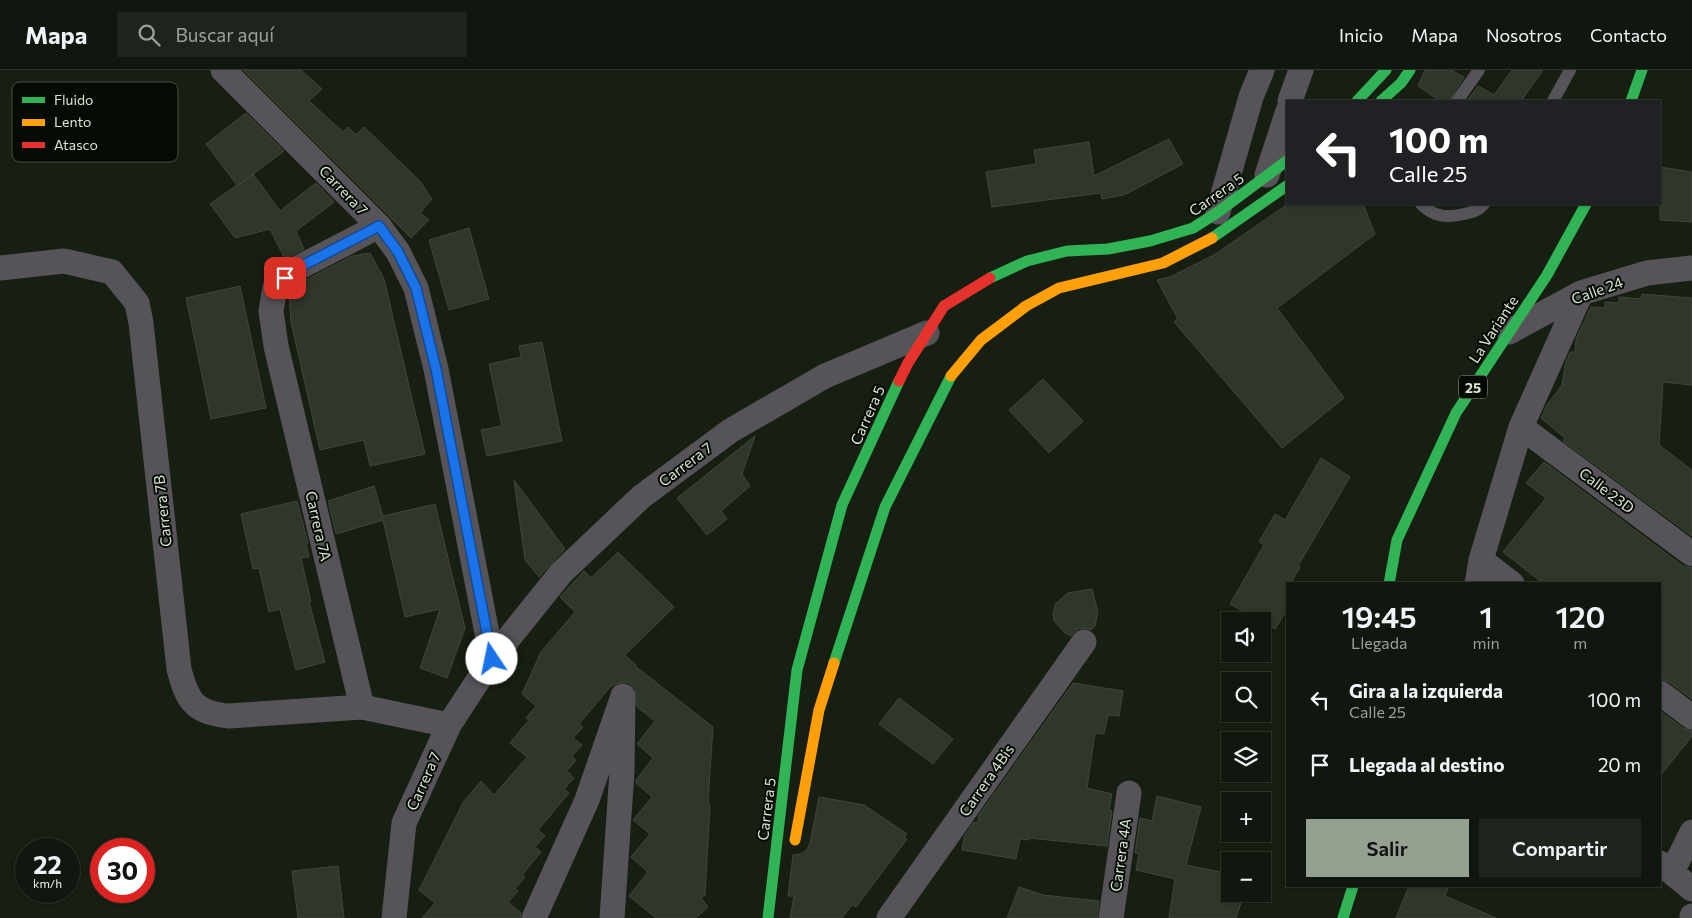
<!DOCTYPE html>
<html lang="es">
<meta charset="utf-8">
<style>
:root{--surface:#10170e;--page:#1e241c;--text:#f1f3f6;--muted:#9c9f9e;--line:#30362e;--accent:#95a091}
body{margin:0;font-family:Commissioner,sans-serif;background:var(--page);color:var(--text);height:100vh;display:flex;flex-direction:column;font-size:19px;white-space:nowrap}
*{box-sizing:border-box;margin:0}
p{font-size:16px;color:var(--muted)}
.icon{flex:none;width:28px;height:28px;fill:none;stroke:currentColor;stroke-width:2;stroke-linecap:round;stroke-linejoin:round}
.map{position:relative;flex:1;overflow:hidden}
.panel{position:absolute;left:1286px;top:512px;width:375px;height:305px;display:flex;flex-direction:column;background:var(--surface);border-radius:0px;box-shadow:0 1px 4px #0004,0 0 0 1px var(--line)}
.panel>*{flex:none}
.hud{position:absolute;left:1286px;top:30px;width:375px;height:105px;border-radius:0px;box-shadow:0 1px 4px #0004,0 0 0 1px var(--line);background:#202124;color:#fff;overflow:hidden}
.controls{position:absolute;left:1221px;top:542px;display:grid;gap:10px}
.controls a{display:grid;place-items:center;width:50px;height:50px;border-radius:0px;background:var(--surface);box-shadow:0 1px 4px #0004,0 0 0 1px var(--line);font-size:25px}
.speed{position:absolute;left:15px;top:768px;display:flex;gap:10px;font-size:25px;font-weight:700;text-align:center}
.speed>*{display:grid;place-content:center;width:65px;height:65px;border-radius:50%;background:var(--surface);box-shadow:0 1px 4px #0004,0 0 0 1px var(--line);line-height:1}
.speed small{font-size:12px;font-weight:400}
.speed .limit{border:8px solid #d22;background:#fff;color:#111}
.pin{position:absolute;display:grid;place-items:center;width:42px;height:42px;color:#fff;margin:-21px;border-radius:10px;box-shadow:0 2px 8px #0006}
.me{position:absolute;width:55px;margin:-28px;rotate:349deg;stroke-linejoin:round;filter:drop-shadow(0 0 4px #0008)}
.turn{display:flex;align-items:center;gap:18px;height:105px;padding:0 20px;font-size:22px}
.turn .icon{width:65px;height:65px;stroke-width:2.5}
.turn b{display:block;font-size:35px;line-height:42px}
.eta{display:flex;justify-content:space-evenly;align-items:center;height:85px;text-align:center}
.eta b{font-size:30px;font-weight:600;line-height:35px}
.action{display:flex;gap:10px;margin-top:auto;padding:10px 20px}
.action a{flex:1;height:58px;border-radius:0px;background:var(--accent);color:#111;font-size:20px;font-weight:600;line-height:58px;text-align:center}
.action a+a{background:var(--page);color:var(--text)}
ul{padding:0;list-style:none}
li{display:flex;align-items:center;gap:15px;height:65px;padding:0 20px}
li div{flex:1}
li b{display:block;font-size:19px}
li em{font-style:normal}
header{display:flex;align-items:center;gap:30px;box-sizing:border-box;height:70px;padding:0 25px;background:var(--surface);border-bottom:1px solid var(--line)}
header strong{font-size:24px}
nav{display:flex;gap:28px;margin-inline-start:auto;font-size:18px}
.search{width:350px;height:45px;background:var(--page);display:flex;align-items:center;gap:12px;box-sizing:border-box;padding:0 18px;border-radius:0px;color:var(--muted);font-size:19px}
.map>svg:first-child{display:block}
</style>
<header>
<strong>Mapa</strong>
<div class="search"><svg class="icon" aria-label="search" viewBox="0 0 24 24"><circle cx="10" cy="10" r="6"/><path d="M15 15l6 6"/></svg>Buscar aquí</div>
<nav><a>Inicio</a><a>Mapa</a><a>Nosotros</a><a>Contacto</a></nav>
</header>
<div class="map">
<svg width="1692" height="848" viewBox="0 0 1692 848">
<rect width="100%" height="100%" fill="#161f12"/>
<path fill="#2f372b" stroke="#3f473c" d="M243,0h58l21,19 -13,12 34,31 5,-5 8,8 8,-8 55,53 13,19 -12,14 9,7 -18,18z
M1425,0h26l13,7 -15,24h-9l-22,-15z
M1512,0h31l-22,31h-54l11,-15 16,9z
M246,43l38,38 -46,34 15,-11 27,37 36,-28 18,19 -38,29 8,18 -19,10 -15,-30 -35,9 -25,-34 27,-19 -31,-41z
M1169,69l14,25 -59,31 -22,4 -1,-6 -109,14 -6,-35 50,-8 -2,-14 55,-8 5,34z
M1660,97l32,5v50l-32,-2z
M1288,134h75l12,30 -98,74 67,90 -62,50 -108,-126 4,-3 -21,-39 13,-3 44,-22z
M469,158l20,71 -40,11 -20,-70z
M370,183l14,26 41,175 -55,12 -6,-26 -44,10 -29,-128 -2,-25 14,-2 -4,-9 5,-5 48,-25z
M240,216l26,122 -55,11 -25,-121z
M1642,224l50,4v87l-29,-3 -4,63 33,25v66l-129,-95 2,-3 -24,-20 6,-13 15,-20 3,-20 5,-13h5l1,-13 15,-32 14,1v-6l14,1v-6l22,2z
M542,272l20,99 -75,15 -6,-26 21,-4 -13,-62 32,-7 -2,-11z
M1043,309l40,42 -34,32 -40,-43z
M755,366l-13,38 8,12 -29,25 6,8 -20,16 -30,-37z
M1321,388l29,19 -52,89 2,1 -10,17h-2v23l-13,22 -45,-25 34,-59 -5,-3 16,-28 10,6z
M1544,392l139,104 9,2v131l-23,-17 -9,-3v-95h-116l-41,-32 43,-54 -20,-15z
M514,410l51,69 -26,28 -14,-17z
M374,416l9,30 52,-12 30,124 -18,50 -27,-10 20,-59 -35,8 -22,-97 -47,14 -8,-33z
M297,431l11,42 -2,1 3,13 -8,1 10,44h-2l16,60 -29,8 -16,-61 -11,3 -10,-44 -6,1 -12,-55z
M618,482l56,55 -49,48 11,10 -1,1 78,61 -5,75 2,3 -5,90 -4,3 7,9 -12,11h-40l-27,-22 19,-24 -17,-15 19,-23 -17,-14 19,-23 -16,-14v-3l17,-22 -16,-14 18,-23 -18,-14 -2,-19 -6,-5 -7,-1 -11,4 -32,38 4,3 -10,11 9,7 -10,11 4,4 -9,11 7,7 -10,11 5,4 -31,37 7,6 -10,11 6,5 -19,23 3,2 -10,12 3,2 -10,11 13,11 -1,5h-98l13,-15 -16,-13 45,-89 17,-20 13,14 33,-38 -17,-14 19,-23 -3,-2 10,-12 -14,-12 19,-42 34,-40 -15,-15 24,-26 7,7z
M1092,519l6,23 -3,14 -4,4 -6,-2 -7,1 -7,7 -6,-3 -11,-12 -1,-8 3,-10 12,-10z
M1073,613l50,8 -4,25 -11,-1 -4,19 -9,-1 -8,55 25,6 -3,16 3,1 -5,35 -78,-8v2l-9,-1 -4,20 -54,-9 2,-13 9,-14 5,-1 1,-7z
M899,628l54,41 -20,25 -54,-40z
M1660,641l23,17 9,3v5l-32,40z
M1157,726l44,11 -15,58 44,9v20h14l-8,24h-67l6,-39 -39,-9 3,-16 -4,-1 5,-35 12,3z
M819,727l45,8 43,29 -3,3 3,2 -51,68 -4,-2 -10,13h-52l4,-22h-6l5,-41 8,-1 6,-4 3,-7z
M338,796l6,52h-46l-6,-47z
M1409,816h40l-4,10 51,22h-100z
M1019,817l24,8 56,6 -2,17h-90z"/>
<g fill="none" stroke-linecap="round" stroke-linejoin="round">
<path stroke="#575459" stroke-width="12" d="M1457,31l22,-31
M1553,31l17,-31
M1421,134c13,13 25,14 43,10 9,-2 14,-3 20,-10"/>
<path stroke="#575459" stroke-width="25" d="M223,0l156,156 19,26 18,36 20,81 56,290
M1290,31l11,-31
M1267,105l21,-64
M1218,142l33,-115 11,-27
M0,198l64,-7 48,11 25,31 4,20 38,346c8,31 15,44 50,47l133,-9 87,18
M1509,262l72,-39 66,-20 45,-5
M1521,357l171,127
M1481,490l31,24
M1477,514l4,-24 40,-133 60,-134
M1660,623l32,24
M362,637l-86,-361 -5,-35 4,-24 21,-18 83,-43
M1660,793l32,26
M1672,802l20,-40
M394,848l10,-95 45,-98 43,-66 69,-86 80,-76 89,-66 95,-55 102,-43
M534,848l53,-118 36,-104 -1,75 -10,147
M889,848l195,-276
M1111,848l18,-125
M1692,848v-2"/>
<path stroke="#30b455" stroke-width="11" d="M1357,31l29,-31
M1381,31l20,-18 9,-13
M1631,31l11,-31
M1212,168l76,-53
M990,208l37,-17 40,-10 41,-2 42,-8 43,-13 25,-16 70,-52
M1389,514l8,-44 59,-127 91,-138 39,-71
M834,593l51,-156 66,-131
M768,848l29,-248 45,-165 57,-124
M1343,848l10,-32"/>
<path stroke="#ff9f0a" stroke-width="11" d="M951,306l30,-36 45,-34 33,-18 104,-25 49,-25
M795,770l24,-130 15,-47"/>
<path stroke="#e5322d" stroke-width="11" d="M899,311l9,-18 36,-57 46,-28"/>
</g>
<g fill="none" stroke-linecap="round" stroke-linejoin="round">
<g stroke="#114b97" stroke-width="12">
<path id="route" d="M285,208l11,-9 83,-43 19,26 18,36 20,81 56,290"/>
</g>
<use href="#route" stroke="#1a73e8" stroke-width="9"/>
</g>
<g text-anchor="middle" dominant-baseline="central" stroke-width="4" stroke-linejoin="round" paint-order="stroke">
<rect fill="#050b03" stroke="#99a496" stroke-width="1" x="1459" y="305.5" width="28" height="23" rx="4"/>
<g font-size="14" font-weight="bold" fill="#d9e5d5">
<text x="1473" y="317">25</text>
</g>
<g font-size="15" fill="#d9e5d5" stroke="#050b03">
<text transform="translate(344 120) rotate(46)">Carrera 7</text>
<text transform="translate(1216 124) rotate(-35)">Carrera 5</text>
<text transform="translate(1597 220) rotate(-20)">Calle 24</text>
<text transform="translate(1493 259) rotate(-57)">La Variante</text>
<text transform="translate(867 345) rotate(-66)">Carrera 5</text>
<text transform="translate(685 394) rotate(-37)">Carrera 7</text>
<text transform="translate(1607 420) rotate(37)">Calle 23D</text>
<text transform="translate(162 441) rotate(-96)">Carrera 7B</text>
<text transform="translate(319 456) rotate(77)">Carrera 7A</text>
<text transform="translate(986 710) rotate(-55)">Carrera 4Bis</text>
<text transform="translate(423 711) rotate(-66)">Carrera 7</text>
<text transform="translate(766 739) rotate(-83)">Carrera 5</text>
<text transform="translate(1120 785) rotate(-82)">Carrera 4A</text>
</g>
</g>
<rect x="12" y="12" width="166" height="80" rx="8" fill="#050b03" stroke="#454c42" stroke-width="1"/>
<rect x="22" y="27" width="23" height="6" fill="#30b455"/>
<rect x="22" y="49" width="23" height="7" fill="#ff9f0a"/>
<rect x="22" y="72" width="23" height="6" fill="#e5322d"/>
<g font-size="14" fill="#d9e5d5">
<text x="54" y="35">Fluido</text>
<text x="54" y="57">Lento</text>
<text x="54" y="80">Atasco</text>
</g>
</svg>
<div class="controls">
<a><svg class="icon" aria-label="sound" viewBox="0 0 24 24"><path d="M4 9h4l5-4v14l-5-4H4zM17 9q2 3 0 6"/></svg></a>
<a><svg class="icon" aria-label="search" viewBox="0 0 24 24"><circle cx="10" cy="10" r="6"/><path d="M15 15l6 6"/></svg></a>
<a><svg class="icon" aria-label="layers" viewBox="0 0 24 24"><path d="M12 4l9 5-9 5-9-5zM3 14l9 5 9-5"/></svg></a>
<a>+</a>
<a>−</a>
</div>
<div class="speed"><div>22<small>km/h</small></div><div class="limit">30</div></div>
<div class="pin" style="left:285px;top:208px;background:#d93025"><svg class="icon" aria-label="arrive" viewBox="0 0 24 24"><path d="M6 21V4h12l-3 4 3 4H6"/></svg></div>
<svg class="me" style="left:492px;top:589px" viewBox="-20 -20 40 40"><circle r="19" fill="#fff"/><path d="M0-13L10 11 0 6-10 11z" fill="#1a73e8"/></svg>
<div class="hud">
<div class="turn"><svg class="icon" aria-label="left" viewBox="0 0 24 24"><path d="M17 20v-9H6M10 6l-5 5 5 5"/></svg><div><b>100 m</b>Calle 25</div></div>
</div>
<section class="panel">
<div class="eta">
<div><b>19:45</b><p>Llegada</p></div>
<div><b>1</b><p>min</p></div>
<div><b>120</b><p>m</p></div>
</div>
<ul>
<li><svg class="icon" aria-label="left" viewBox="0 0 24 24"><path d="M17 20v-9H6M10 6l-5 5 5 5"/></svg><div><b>Gira a la izquierda</b><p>Calle 25</p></div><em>100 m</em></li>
<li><svg class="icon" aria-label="arrive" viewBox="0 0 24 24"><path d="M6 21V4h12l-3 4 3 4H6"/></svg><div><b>Llegada al destino</b></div><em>20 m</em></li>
</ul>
<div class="action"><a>Salir</a><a>Compartir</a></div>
</section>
</div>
